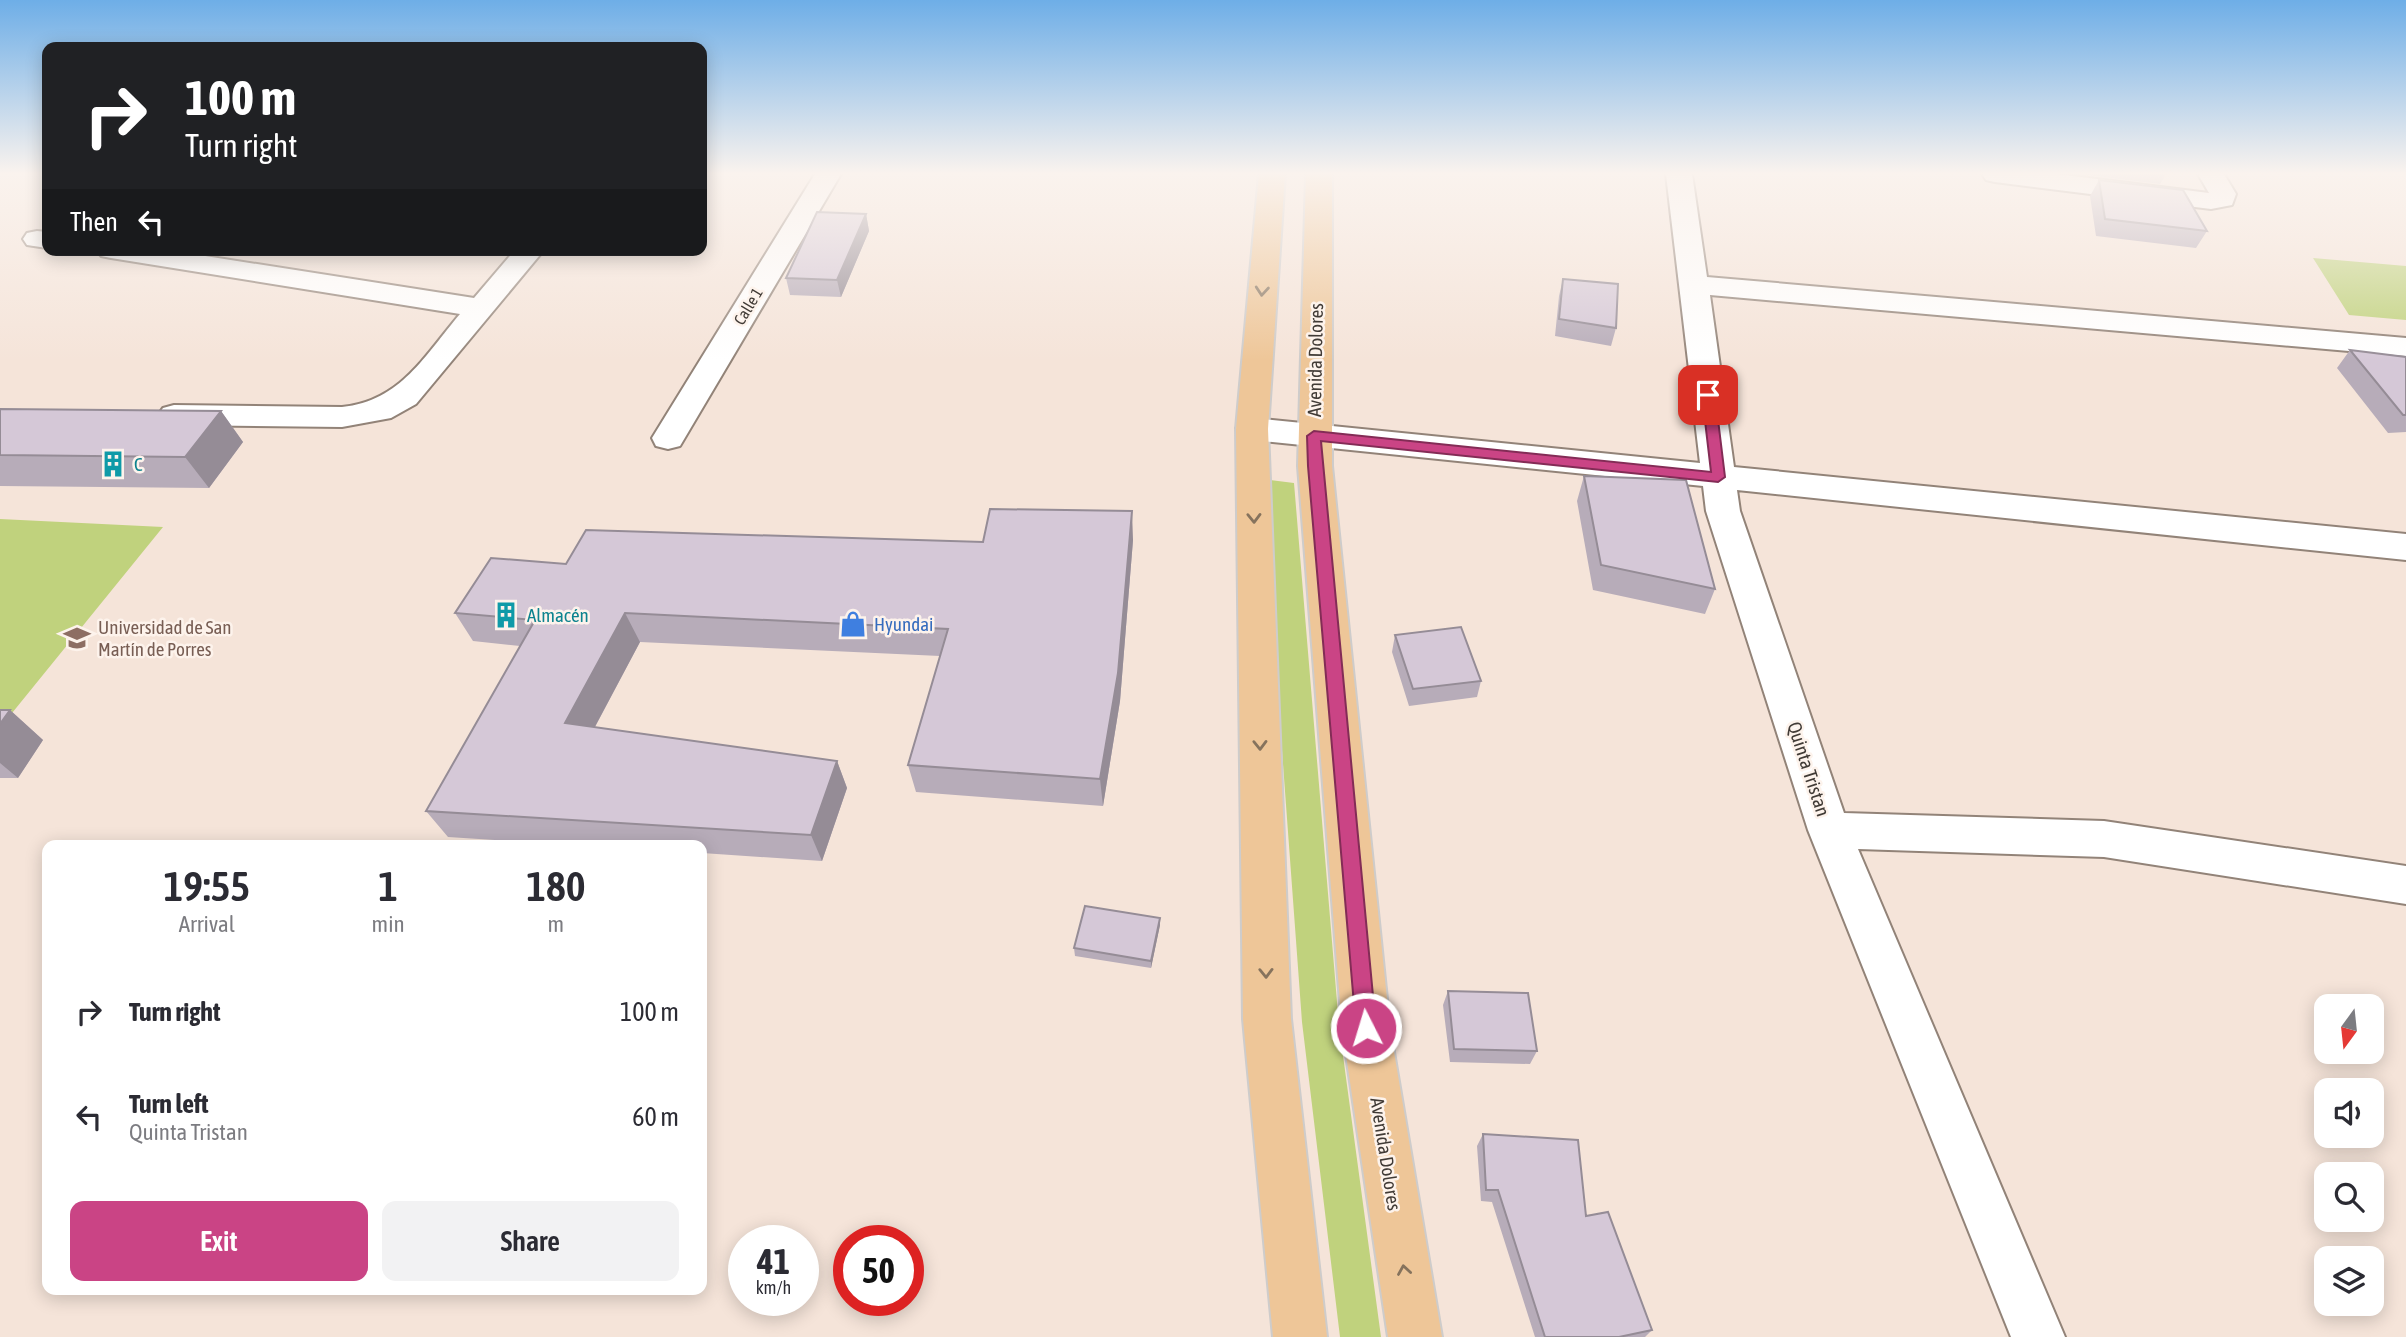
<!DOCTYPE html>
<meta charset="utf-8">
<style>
:root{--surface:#fff;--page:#f2f2f3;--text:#2b2b33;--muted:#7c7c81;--accent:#ca4485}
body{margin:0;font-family:"Asap Condensed",sans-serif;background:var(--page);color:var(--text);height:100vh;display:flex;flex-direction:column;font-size:26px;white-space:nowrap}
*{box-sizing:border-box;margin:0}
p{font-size:23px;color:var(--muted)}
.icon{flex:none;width:38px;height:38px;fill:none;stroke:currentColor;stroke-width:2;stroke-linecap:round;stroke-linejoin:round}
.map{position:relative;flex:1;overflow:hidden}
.details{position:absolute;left:42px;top:840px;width:665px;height:455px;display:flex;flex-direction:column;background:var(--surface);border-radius:14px;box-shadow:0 4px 18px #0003}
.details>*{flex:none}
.banner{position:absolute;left:42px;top:42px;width:665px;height:214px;border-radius:14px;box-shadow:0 4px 18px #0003;background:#202124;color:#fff;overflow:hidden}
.needle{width:46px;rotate:195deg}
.controls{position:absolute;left:2314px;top:994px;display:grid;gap:14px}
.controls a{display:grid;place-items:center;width:70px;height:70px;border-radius:14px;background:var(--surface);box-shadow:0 4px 18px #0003;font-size:35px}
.speed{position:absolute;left:728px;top:1225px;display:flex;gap:14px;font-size:35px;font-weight:700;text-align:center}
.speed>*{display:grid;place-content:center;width:91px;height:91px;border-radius:50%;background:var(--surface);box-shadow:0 4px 18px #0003;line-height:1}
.speed small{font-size:18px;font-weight:400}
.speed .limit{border:10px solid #d22;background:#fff;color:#111}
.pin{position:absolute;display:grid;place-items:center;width:60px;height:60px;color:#fff;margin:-30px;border-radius:14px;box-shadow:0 4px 10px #0006}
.me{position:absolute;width:77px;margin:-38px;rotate:355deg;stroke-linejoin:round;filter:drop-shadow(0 0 5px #0008)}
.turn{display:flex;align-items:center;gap:24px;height:147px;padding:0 28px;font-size:32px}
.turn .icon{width:91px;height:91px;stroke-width:2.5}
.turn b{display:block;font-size:49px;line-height:60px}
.then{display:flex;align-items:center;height:66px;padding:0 28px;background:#0003;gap:14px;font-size:26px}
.eta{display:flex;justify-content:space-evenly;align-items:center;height:119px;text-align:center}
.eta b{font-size:42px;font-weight:600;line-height:49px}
.action{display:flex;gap:14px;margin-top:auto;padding:14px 28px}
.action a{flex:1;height:80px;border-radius:14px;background:var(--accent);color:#fff;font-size:28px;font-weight:600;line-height:80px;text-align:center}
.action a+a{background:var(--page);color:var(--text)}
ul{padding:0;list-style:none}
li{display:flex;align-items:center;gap:21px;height:105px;padding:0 28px}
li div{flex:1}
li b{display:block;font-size:26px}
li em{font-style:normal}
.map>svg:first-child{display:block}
</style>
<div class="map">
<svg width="2406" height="1337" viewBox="0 0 2406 1337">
<rect width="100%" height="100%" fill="#f5e4d9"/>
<path fill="#c0d27d" d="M2313,258l93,8v54l-57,-5z
M1262,479l32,4 45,543 42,311h-41l-38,-315z
M0,519l163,8 -155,191 -8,-1z"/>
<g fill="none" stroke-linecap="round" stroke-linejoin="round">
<g stroke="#928378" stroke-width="4">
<path id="minor" d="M815,174h26l-161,272 -12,3 -12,-3 -4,-8z
M1666,174h26l15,103 699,61v18l-696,-61 24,172 672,67v26l-669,-70 3,21 104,302 260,8 302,45v38l-302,-47 -246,-8 207,488h-54l-203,-507 -102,-319 -3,-25 -451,-46 -12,-3 -4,-8 4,-8 12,-3 448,45z
M1982,174h75l152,19 -11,-19h26l12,20 -4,11 -21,4 -216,-27 -9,-2z
M37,231l10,1v16l-20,-3 -4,-6 4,-6z
M97,250h70l307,48 41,-48h29l-128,154 -25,14 -49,9 -168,-2 -11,-3 -5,-7 5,-7 11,-3 168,2c59,-6 83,-52 118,-93l-349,-56 -10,-2z"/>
</g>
<g stroke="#cecccb" stroke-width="4">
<path id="major" d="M1259,174h26l-17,255 23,590 36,318h-54l-30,-318 -7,-590z
M1306,174h26v292l58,562 52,309h-54l-46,-309 -44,-562z"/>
</g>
<use href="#minor" fill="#fff" fill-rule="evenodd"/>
<use href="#major" fill="#eec698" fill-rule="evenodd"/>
</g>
<path fill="#b7acb9" d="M2087,174h77l1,2 -5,8 -73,-9z
M2099,180l108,51 -11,17 -100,-12 -6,-40z
M866,214l3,17 -28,66 -51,-2 -4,-17z
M1563,279l53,49 -5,18 -56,-10 4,-40z
M2350,350l56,7v75l-18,1 -51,-65z
M0,409l221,2 22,31 -34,46 -209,-2z
M1584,476l131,113 -10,25 -112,-24 -16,-89z
M1133,540l-13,161 -17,105 -187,-14 -8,-27 32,-109 -300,-14 -45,85 242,34 10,27 -25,73 -120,-8v-8h-126l-128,-8 -22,-26 94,-165 -47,-5 -18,-28 111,-49 417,-22z
M1395,635l86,46 -4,16 -68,9 -17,-54z
M0,710h10l33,30 -25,38h-18z
M1160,918v7l-9,43 -76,-12 -1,-8z
M1448,991l89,60 -7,13 -80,-2 -7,-57z
M1483,1134l103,82 66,114 -7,7h-110l-43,-135 -11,-1 -4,-55z"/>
<path fill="#958c96" d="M866,214l3,17 -28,66 -4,-17z
M221,411l22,31 -34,46 -24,-31z
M1132,511l1,29 -13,161 -17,105 -3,-27z
M625,613l15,29 -58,109 -17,-28z
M10,710l33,30 -25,38 -18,-15v-39z
M837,761l10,27 -25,73 -11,-26z
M1160,918v7l-9,43v-7z"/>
<path fill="#d5c8d7" stroke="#958c96" stroke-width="2" d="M2099,180l84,10 24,41 -102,-12z
M817,212l49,2 -29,66 -51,-2z
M1563,279l55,5 -2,44 -57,-9z
M2350,350l56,7v58h-3z
M0,409l221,2 -36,46 -185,-2z
M1584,476l102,4 29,109 -114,-24z
M990,509l142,2 -14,162 -18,106 -192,-14 40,-136 -323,-16 -60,110 272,38 -26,74 -385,-24 109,-191 -80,-7 36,-55 75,6 20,-34 397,12z
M1461,627l20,54 -68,8 -18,-54z
M0,710h10l-10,14z
M1085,906l75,12 -9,43 -77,-13z
M1448,991l80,2 9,58 -83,-2z
M1483,1134l95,6 8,76 22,-4 44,118 -33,7h-74l-47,-147h-12z"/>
<defs><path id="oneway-chevron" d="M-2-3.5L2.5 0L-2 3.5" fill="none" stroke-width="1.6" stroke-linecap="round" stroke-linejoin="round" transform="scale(1.75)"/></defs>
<g stroke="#86735d">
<use href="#oneway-chevron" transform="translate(1262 291) rotate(95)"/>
<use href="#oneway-chevron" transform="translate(1254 518) rotate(89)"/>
<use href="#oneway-chevron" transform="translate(1260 745) rotate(89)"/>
<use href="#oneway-chevron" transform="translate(1266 973) rotate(89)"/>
<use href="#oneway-chevron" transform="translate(1404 1270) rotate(-99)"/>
</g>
<linearGradient id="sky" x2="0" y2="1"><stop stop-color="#6eaee7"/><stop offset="0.48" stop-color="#faf3ee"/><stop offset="1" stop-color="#faf3ee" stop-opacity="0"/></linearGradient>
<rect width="2406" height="361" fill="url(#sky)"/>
<path fill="#ca4485" stroke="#832c56" stroke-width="2" d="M1708,391l7,4 10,82 -7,5 -397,-41 55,587 -3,7 -7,2 -7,-2 -3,-7 -48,-562 -1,-30 7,-5 397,41 -9,-77z"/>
<defs>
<g id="building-bare" transform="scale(2.1)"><path d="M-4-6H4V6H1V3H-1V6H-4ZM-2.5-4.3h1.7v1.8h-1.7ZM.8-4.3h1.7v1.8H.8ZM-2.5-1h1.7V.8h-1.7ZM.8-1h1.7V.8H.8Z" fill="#0f9aa8" stroke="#fdf3ec" stroke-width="2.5" paint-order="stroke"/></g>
<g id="shop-bare" transform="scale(2.1)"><path d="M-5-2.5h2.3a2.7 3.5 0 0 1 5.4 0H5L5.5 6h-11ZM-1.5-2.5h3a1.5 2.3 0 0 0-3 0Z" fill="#3f7fe0" stroke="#fdf3ec" stroke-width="2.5" paint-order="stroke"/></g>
<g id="university-bare" transform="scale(2.1)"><path d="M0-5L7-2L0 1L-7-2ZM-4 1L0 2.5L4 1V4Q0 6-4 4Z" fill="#8d6e63" stroke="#fdf3ec" stroke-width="2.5" paint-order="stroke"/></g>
</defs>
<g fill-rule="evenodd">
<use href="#building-bare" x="113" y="464"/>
<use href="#building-bare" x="506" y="615"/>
<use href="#shop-bare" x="853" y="624"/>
<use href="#university-bare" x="77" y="638"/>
</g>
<g text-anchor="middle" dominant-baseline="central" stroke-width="5" stroke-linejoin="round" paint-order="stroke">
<g font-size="16" fill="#413b36" stroke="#fdf3ec">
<text transform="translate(748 306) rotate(-59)">Calle 1</text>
</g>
<g font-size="19" fill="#413b36" stroke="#fdf3ec">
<text transform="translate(1315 360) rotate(-89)">Avenida Dolores</text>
<text transform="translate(1809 769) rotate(72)">Quinta Tristan</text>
<text transform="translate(1386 1154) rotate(81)">Avenida Dolores</text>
</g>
<g font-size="19" fill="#0d838f" stroke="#fdf3ec" text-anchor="start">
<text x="134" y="464">C</text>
<text x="527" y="615">Almacén</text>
</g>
<g font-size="19" fill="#366cbe" stroke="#fdf3ec" text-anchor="start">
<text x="874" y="624">Hyundai</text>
</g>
<g font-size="19" fill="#785e54" stroke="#fdf3ec" text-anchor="start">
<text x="98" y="627">Universidad de San<tspan x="98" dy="22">Martín de Porres</tspan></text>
</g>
</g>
</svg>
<div class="controls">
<a><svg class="needle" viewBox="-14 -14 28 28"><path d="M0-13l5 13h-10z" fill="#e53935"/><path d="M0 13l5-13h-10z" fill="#7c7c81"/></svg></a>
<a><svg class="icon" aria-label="sound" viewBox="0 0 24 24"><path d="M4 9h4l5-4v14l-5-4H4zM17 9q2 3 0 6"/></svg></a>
<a><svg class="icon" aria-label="search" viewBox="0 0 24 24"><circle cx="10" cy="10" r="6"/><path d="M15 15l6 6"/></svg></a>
<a><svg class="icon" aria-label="layers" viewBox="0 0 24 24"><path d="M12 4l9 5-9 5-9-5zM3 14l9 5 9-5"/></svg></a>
</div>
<div class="speed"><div>41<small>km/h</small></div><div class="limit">50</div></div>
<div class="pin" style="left:1708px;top:395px;background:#d93025"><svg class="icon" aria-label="arrive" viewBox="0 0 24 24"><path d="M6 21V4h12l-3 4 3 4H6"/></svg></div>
<svg class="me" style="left:1366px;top:1028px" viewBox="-20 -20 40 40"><circle r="17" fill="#ca4485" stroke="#fff" stroke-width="3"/><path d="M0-11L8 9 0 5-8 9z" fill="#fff"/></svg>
<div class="banner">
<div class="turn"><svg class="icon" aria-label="right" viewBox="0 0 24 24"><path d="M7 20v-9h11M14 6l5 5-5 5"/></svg><div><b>100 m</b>Turn right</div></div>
<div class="then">Then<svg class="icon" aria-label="left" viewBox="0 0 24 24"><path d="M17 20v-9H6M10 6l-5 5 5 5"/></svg></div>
</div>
<section class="details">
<div class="eta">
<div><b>19:55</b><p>Arrival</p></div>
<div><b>1</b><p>min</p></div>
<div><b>180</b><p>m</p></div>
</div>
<ul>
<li><svg class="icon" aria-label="right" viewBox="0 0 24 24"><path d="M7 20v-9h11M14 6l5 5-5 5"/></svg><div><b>Turn right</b></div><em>100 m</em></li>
<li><svg class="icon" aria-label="left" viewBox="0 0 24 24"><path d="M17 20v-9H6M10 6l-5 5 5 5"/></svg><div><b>Turn left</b><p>Quinta Tristan</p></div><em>60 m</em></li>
</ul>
<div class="action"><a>Exit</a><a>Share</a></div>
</section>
</div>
